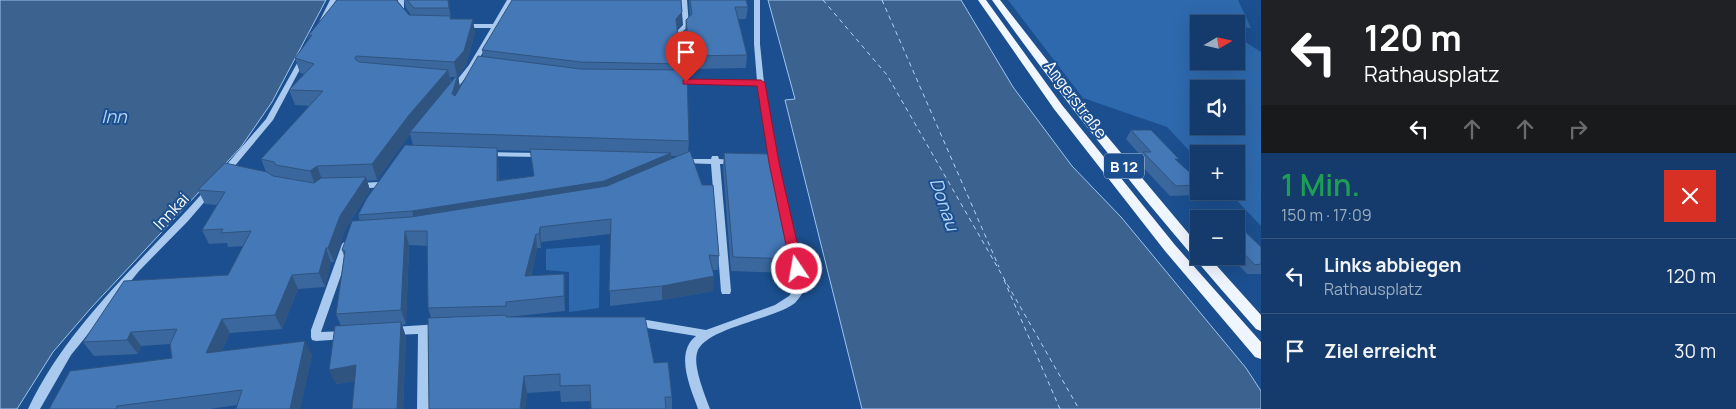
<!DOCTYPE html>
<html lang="de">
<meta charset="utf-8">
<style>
:root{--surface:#143b6b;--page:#1d4271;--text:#f1f3f6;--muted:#9dadc1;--line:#33557e}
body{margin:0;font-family:Manrope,sans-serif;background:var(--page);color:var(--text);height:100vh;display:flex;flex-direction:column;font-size:19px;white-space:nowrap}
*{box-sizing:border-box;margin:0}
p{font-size:16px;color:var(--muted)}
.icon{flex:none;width:28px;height:28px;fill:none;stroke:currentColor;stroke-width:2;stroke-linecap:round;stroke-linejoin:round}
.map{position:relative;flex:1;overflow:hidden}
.sheet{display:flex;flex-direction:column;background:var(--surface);width:475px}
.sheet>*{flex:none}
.hud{background:#202124;color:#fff;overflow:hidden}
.needle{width:32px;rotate:81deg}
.tools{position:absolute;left:1190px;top:15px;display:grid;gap:10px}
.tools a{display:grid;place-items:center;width:55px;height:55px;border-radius:0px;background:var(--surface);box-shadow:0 5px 20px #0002,0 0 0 1px var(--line);font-size:25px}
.pin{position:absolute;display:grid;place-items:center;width:42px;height:42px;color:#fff;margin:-51px -21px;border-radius:50% 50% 50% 0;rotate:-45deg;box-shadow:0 0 5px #0007}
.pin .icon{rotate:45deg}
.me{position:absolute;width:55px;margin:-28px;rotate:348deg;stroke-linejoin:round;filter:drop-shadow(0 0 4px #0008)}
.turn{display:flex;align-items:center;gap:18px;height:105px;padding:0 20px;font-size:22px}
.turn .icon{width:65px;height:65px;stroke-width:2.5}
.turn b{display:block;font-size:35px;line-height:42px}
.lanes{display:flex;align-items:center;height:48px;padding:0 20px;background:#0003;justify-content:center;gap:25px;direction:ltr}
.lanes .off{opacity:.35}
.round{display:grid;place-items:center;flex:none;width:52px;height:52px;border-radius:0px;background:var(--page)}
.overview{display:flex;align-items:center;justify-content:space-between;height:85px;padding:0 20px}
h1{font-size:30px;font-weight:600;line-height:38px;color:#1e9e55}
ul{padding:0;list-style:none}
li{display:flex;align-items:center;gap:15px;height:75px;padding:0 20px;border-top:1px solid var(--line)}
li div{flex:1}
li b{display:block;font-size:19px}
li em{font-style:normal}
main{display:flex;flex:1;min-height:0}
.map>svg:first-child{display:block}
</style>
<main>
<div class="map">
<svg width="1261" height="409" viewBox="0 0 1261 409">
<rect width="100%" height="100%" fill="#1b4f8f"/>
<path fill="#2e69ad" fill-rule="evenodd" d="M1008,0h230l13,28 -15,-2v-2h-37v37h37v-25l25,16v174l-33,-35h8v-37h-37v7l-32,-34 -84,-29zM1199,89h37v37h-37z
M600,245l-1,63 -30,4v-40l-23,-2v-21z"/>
<path fill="#3c6290" stroke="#9cc4f0" d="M0,0h326l-54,102 -31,45 -150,161 -38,44 -36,57h-17z
M768,0h193l52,87 59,79 49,51 125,151 15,23v18h-399l-77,-309 10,-1z"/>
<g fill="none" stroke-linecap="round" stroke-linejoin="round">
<path stroke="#b5d3f5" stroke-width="1" stroke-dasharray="4.5 4" stroke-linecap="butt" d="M823,0l64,75 192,334
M882,0l117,267
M1004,280l56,129"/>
<path fill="#a9c9ee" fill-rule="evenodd" d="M330,0h6l-11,22 -5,1 -1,-1z
M398,0h6v9l4,7 -1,1h-4l-5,-8z
M507,0h6l-38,66 -20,25h-4l-2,-1 20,-25 22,-37h-27l-3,-2 3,-2h29z
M681,0h6l2,26 -6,5 6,49 68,1 -3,-37v-44h6v44l4,39 14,80 28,124c-3,5 -7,12 -11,16 -22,17 -92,25 -98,50 -4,14 8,42 13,56h-12c-7,-20 -24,-56 -2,-73l-61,-10 -4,-1 -1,-3 1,-3 4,-1 71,12 69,-25 14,-9 7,-9 -26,-124 -12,-78 -84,-2v-2l8,-1 -5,-49 6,-6z
M303,56l3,2 -33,62 -45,54h-6l-1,-2 1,-2 44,-51 34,-61z
M484,152l57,1 4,2 -4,2 -54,-1 -4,-2z
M712,156h6l1,3 15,1 4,2 -4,2h-14l11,127 -1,3h-8l-1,-3 -10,-127 -29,-1 -4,-2 4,-2h29z
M380,182l3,1 1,2 -1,2 -25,2 -4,-3 4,-3z
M210,187l3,1 1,2 -1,2 -25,29 -49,50 -68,84 -31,54h-12c41,-87 117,-150 179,-221z
M347,241l3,1 2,2 -31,88 24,-1 4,1 1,3 -1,3 -4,1 -29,2 -4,-1 -1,-3v-7l31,-86 2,-2z
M440,324l4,1 1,3 -1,3 -16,2 1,76h-12l1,-75 -25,1 -4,-1 -1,-3 1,-3 4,-1z"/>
<path fill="#f0f6ff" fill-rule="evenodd" d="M978,0h8l76,105 113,140 86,97v17l-6,-2 -90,-106 -111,-142z
M992,0h8l96,123 103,123v10h9l53,59v16l-5,-2c-93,-105 -183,-215 -264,-329z"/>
</g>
<path fill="#3a679d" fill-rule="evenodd" d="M337,0h60l12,15h2l-5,-7 -2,-8h45l2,19 24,14 -9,32 -8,11 2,11 23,-30 -1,-7 199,-26 -4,5 4,35 -1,6 9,71 -1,11 31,104 -1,14h-5v21l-51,9 -52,6v-72l-69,8v6h-4l-6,28 33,-2 1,15v22l-57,6 146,46 18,34v12h-81v-8l-30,1 -1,-11 -33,2 -2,16h-96l2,-91 -3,-10 -1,-62 -18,-1 -3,79 -4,1 4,12 -3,72h-51l3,-28 -19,3 5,-58 -5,-12 8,-58 -2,-6 18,-29 -2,-6 55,-70 -3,-11 -33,46 -10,1 3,9 -25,40 -11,32h-3l-6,25 -27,2 -16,40 -52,4 -8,18 90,4 -12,54h-64l1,-4 -27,4h-161l123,-51 -2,-14 -29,2 -3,8 -44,2 -11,-14 145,-67 15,-29 -15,1 -1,-4 -18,1 -7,-14 15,-25 -12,-1 -7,-14 68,-18 -5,-13 48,-53 -14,-1 -6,-15 15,-16 -4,-1 -5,-15 14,-19 -1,-3zM450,77h5l-4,5zM497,150l34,1 3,25 -35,4 -1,-22zM671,156h7l-7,3z
M689,0h57l2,7 -2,12h-8l9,36 -1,13 -56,1 -5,-37 1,-12 4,-5z
M1131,130l46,32 22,19v10h1l-3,4 -27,1 -32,-34 3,-6 -15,-17z
M724,153l67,106 -3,14 -57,-2 -8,-105z
M1236,223l25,24v27h-14l-17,-18h6z"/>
<path fill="#305480" d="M448,0h1l2,22 -2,-14z
M682,12l-1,12 -6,7 1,-12z
M473,19l2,14 -9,32 -8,11 2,12 -5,21 -3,-15 5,-18 -3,-14z
M448,70l3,15 -41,47v2l-33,46 -5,-16 37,-49z
M497,148l1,10 1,33 -2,-10z
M671,153l-1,11 -66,27 -189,31 -3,-11z
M317,166l6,16 -7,5 -6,-16z
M366,177l4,13 -25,40 -11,32 -6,-14 12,-32z
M540,227l1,15v6l-2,-14z
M405,231l4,14 -3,79 -5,-14z
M536,234l1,14 -10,43 -2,-15z
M326,248l5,14 -6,25 -6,-14z
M564,274l1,15v22l-1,-15z
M292,275l6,14 -16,40 -7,-14z
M714,276l-1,15 -51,9v-14z
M222,319l8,14 -15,34 -9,-14z
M401,322l5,15 -3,72h-6z
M131,332l10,14 -3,8 -11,-14z
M305,341l7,14 -12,54h-10z
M356,365l7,15 -27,4 -7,-14z
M524,376l3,17 -2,16h-5z"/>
<path fill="#4478b7" stroke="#305480" d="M337,0h59l13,15 41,1v3h23l-9,32 -10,11 -98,-6 -1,3 4,3 89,8 -39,45 -37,49 -55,2 -7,5 -34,-6 -2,-3 -13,-3 62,-68 -34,-1 25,-26 -19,-6 17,-23 -4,1z
M407,0h41l1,8h-35z
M512,0h169l1,12 -6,7 5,45 -100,-2 -99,-12z
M690,0h56l2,7h-13l12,48 -57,1 -4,-36 6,-6z
M478,56l103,13 102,1 4,3 2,68 -279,-9 48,-58 -6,20 3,2z
M1131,130h20l28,29h-4l24,22v4l-23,1 -33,-34h8z
M405,145l92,3v33l37,-5 -4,-27 141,4 -67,28 -192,30 -54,4 9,-17z
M690,151l12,34h11l6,71 -10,-1 5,21 -52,10 -53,5 2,-72 -71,8 -1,7h-3l-11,42 39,-2v22l-58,6v4l-78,2 -1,-77h-22l-4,79 -65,4 9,-63 -3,-1 10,-29 59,-4 196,-31z
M724,153l47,1 13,61 7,44 -58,-2z
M225,163l42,9 6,4 41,7 7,-5 45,-1 -26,39 -12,32h-2l-7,25 -27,2 -17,40 -53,4 -16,34 99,-12 -15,68h-54l6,-19 -125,16 -1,3h-67l21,-38 102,-13 -2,-14 7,-15 -46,3 -4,8 -44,2 41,-61 104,-6 23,-44 -30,2 2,-4 -21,1 23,-38 -27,-2z
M1208,217h22l2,2h-22z
M1236,223l25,24v17l-6,1 -19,-20z
M506,315v2h139l9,46 14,-1 4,35h-7l1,12h-75l-1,-24 -30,1v-12l-36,2 -4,33h-91l-1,-91z
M401,322l-4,87h-45l4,-44 -27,5 6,-44z"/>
<path fill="#e11d48" stroke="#92132f" d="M686,79l75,1 4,3 14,80 24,106 -2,3h-8l-2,-3 -22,-106 -12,-77 -74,-2v-4z"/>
<g text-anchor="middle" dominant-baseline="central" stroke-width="4" stroke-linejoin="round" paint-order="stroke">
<rect fill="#1b4f8f" stroke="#bbcadd" stroke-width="1" x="1104" y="153.5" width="40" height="25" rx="4"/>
<g font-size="15" font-weight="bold" fill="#fff">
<text x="1124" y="166">B 12</text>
</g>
<g font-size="16" fill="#fff" stroke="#1b4f8f">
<text transform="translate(1076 99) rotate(53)">Angerstraße</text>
<text transform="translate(171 211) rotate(-47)">Innkai</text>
</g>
<g font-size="18" font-style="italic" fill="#b5d3f5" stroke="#1b4f8f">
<text x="114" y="116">Inn</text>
<text transform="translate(945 204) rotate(71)">Donau</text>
</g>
</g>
</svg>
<div class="tools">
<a><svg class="needle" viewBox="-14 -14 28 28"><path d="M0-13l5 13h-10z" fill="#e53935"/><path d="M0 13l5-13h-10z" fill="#9dadc1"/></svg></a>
<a><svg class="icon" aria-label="sound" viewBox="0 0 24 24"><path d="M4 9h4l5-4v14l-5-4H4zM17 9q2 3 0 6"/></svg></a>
<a>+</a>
<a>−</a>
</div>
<div class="pin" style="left:686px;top:82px;background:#d93025"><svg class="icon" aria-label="arrive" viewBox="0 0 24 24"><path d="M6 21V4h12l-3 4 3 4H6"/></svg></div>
<svg class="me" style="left:797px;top:269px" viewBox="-20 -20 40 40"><circle r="17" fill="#e11d48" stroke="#fff" stroke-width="3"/><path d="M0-11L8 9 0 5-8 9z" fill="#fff"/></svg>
</div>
<section class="sheet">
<div class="hud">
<div class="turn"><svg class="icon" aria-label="left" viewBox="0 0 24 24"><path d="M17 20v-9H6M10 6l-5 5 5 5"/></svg><div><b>120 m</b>Rathausplatz</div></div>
<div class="lanes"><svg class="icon" aria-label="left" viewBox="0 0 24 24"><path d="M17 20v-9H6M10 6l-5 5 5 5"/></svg><svg class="icon off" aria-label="ahead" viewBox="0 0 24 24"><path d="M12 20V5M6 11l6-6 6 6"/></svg><svg class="icon off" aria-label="ahead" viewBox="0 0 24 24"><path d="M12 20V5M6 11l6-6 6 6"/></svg><svg class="icon off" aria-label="right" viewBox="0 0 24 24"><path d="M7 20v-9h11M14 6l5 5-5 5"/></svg></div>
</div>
<div class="overview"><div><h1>1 Min.</h1><p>150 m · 17:09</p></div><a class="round" style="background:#d93025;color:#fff"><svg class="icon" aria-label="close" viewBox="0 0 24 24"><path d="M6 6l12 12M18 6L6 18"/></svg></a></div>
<ul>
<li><svg class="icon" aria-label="left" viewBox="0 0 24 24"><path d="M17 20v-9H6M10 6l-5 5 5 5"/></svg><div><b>Links abbiegen</b><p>Rathausplatz</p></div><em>120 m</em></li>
<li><svg class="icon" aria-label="arrive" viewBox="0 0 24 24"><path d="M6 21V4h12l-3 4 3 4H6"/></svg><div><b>Ziel erreicht</b></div><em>30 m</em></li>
</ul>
</section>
</main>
